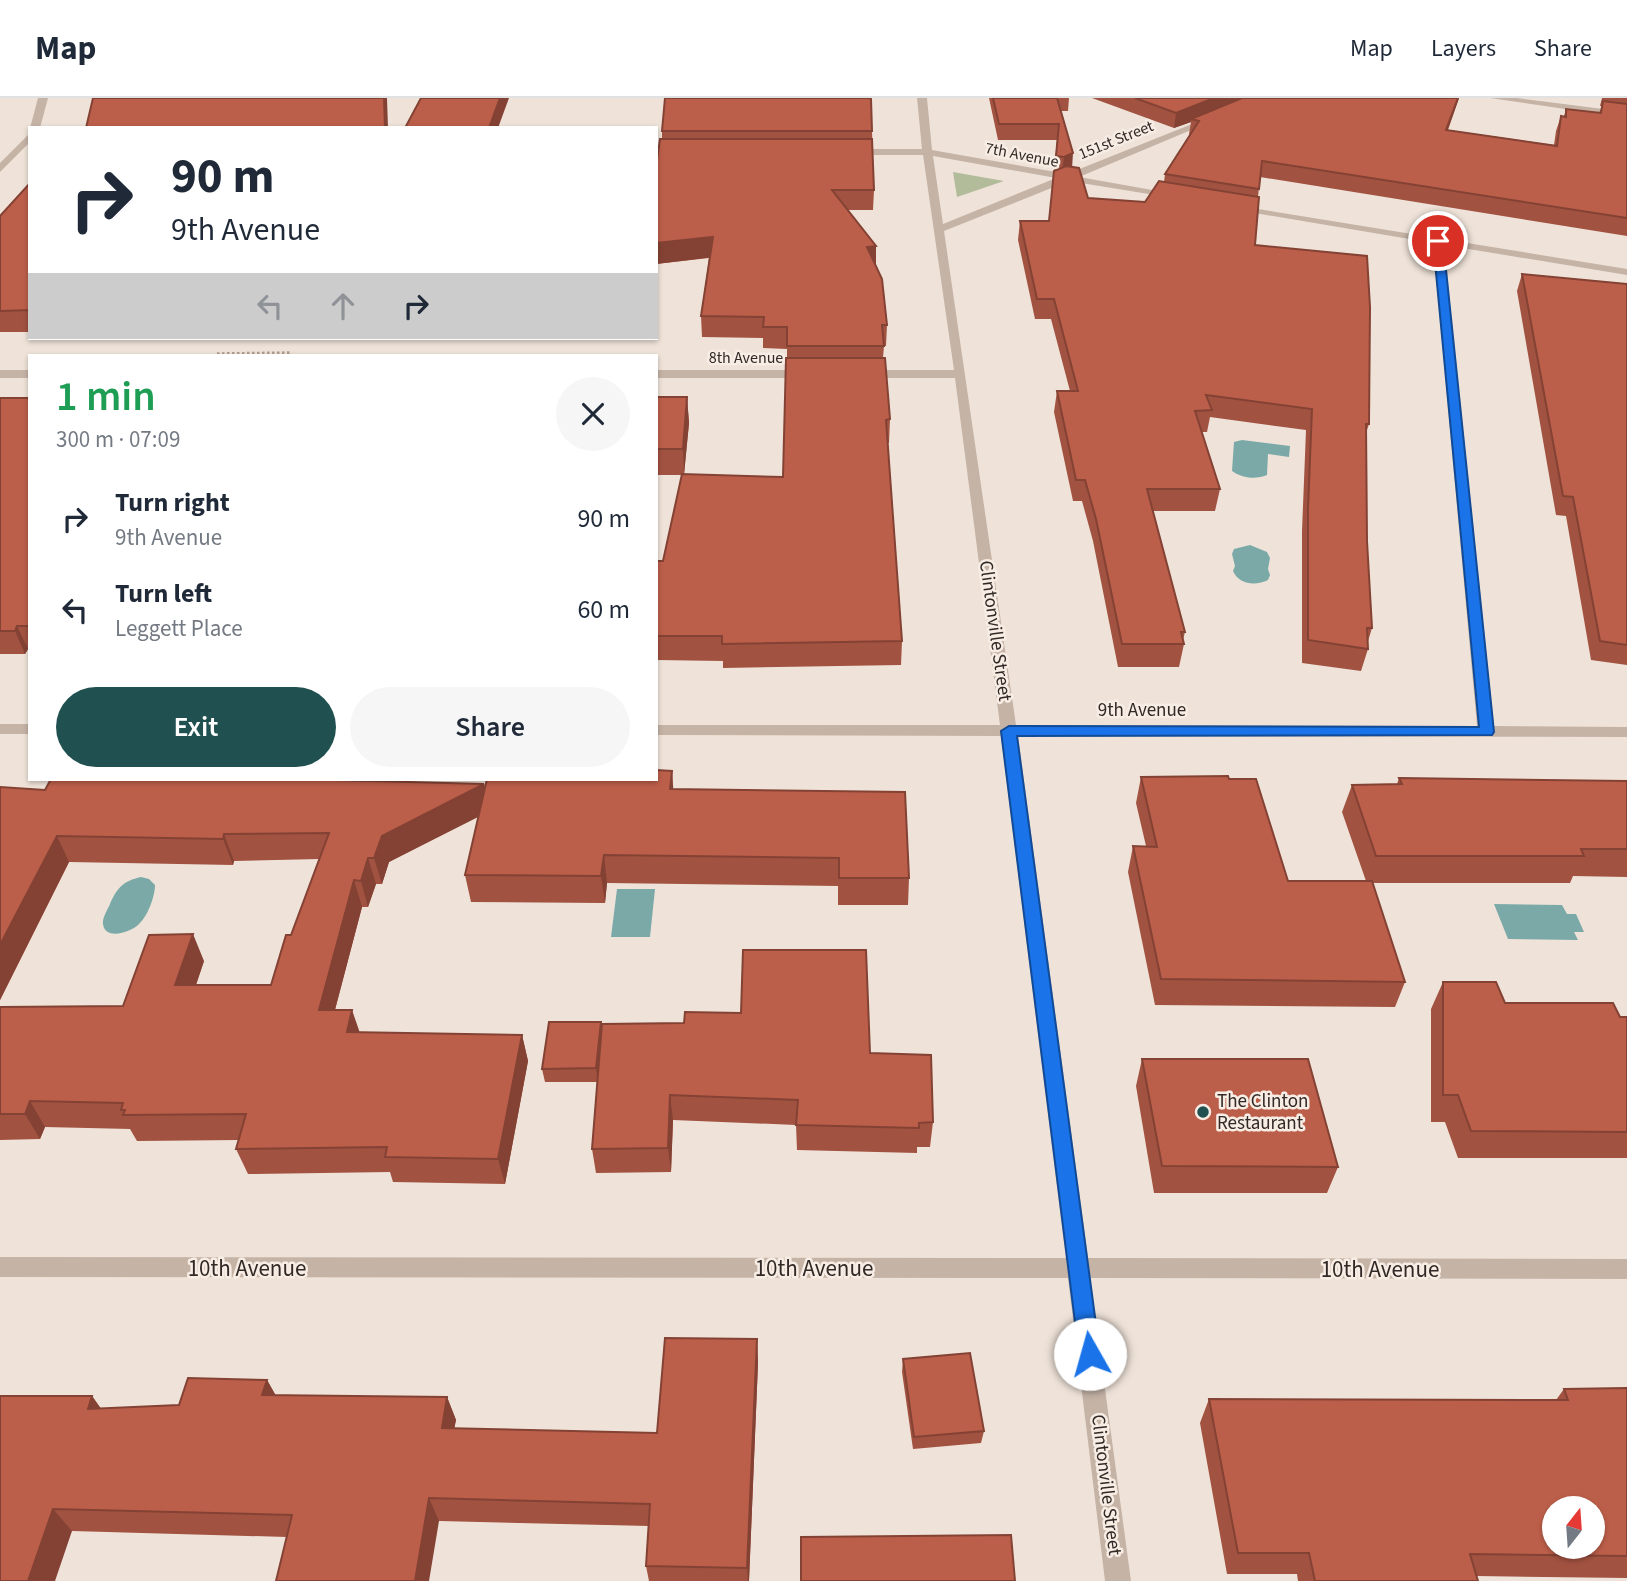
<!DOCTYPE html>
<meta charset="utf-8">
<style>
:root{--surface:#fff;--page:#f6f6f7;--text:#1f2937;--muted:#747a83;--line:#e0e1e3;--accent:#205050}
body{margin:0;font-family:"Source Sans 3",sans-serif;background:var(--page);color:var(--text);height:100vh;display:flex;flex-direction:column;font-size:26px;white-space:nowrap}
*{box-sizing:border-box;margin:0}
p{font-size:23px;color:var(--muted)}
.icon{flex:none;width:38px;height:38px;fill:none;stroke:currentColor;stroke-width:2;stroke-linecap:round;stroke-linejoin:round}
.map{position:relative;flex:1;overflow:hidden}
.sheet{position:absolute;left:28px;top:256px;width:630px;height:427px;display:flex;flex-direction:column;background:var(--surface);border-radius:0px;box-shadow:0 2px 5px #0004}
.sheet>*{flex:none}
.banner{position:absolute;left:28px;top:28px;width:630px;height:214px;border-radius:0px;box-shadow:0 2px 5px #0004;background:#fff;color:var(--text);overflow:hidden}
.needle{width:46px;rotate:17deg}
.controls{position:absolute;left:1542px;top:1398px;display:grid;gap:14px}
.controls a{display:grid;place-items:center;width:63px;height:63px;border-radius:50%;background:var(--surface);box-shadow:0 2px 5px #0004;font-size:35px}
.pin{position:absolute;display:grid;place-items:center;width:60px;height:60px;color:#fff;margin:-30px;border:4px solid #fff;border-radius:50%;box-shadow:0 2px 7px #0007}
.me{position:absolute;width:77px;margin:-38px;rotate:353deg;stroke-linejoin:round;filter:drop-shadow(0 0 5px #0008)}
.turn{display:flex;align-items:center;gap:24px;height:147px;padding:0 28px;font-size:32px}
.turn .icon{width:91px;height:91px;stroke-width:2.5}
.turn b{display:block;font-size:49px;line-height:60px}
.lanes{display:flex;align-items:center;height:66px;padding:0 28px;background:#0003;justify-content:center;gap:35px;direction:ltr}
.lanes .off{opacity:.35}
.round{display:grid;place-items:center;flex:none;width:74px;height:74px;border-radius:37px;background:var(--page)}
.overview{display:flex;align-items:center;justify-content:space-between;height:119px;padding:0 28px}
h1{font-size:42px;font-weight:600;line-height:52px;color:#1e9e55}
.primary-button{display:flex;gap:14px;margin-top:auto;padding:14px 28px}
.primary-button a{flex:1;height:80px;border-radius:42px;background:var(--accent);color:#fff;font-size:28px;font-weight:600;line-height:80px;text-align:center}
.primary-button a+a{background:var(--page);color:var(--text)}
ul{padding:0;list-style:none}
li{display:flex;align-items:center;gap:21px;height:91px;padding:0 28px}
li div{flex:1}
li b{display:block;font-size:26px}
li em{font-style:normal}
header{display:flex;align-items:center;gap:42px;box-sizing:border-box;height:98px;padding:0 35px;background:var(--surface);border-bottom:2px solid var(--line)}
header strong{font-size:33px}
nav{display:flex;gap:38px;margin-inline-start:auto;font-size:24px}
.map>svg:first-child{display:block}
</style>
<header>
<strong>Map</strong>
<nav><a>Map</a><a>Layers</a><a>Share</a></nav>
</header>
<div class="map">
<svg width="1627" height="1483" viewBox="0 0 1627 1483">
<rect width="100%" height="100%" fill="#efe3d9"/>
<path fill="#b3bc9a" d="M953,74l51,9 -47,16z"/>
<path fill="#7aa9a8" d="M1242,342l48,6 -1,11 -21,-3 -1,21c-12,5 -25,3 -35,-4l2,-29z
M1250,447l17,7 3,6 -2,11 2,6 -2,5c-12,6 -29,5 -35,-9l2,-5 -3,-12 2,-5z
M141,779l8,2 6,6c0,11 -7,31 -16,39 -7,8 -34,17 -36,0 -1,-6 5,-15 7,-20 7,-16 13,-23 31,-27z
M617,791h38l-5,48h-39z
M1494,806l68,1 5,9h9l8,18h-10l4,8 -70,-1z"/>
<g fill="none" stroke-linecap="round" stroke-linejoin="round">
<path stroke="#b19d90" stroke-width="3.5" stroke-dasharray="2.5 2.5" stroke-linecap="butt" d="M217,256l75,-1"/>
<path fill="#c5b3a6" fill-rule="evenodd" d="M38,0h10l-8,30h-10z
M917,0h10l5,52 135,24 140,-56 8,2 -136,57 96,17 4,1v4l-110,-18 -125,50 72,494 461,1 -44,-483 -196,-33 -5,-3 1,-2 394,64v6l-183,-30 50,481 133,1v10l-609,-1 70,522 539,1v20l-537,-1 41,303h-26l-37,-303 -1068,-1v-20l1066,1 -65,-522 -345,-1v-10h344l-45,-347h-92l-6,-4 6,-4h91l-31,-215h-73l-5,-3 5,-3h72zM933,58l123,22 -113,46z
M1490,0h27l110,14v6z
M30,35v9l-30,30v-9z
M0,272h30v8h-30z
M656,272h154l6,4 -6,4h-154z
M0,626h30v10h-30z"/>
</g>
<path fill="#a25240" d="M989,0h80l-1,13h-7l11,56 16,31 57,4 19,-20 1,-8 25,-39 -1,-1 2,-12 -17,6 -82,-30h367l-11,32 106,15 2,-14 5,-15h3l2,-7 33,4 3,-7h-2l2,-8h25v138l-367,-59 -2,20 -3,48 114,179 -3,9 1,108 5,87 -4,13v8l-7,22 -59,-8v-132l4,-101 -96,-13 -3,15h-5l18,57 -5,22h-62l32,121 -2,8 1,4 -5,23h-61l-25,-126 -11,-40h-9l-19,-89 3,-21h13l-19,-72h-16l-17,-79 2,-19h29l8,-81h-59z
M662,33h210l2,59 -1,20h-25l28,56 11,59 -1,21h-2l-1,12 7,61 -1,24h-1l14,198 -1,24 -178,3v-7l-67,-1v-99h7l19,-86h-26v-78h31l2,26 -5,51 99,3 4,-119v-9l-24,-1v-10l-61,-1 -1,-21 8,-58 -53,6v-97l6,-28z
M30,85v149h-30v-116z
M1522,176l105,10v381l-36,-5 -25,-144 -10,-1 -39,-224z
M0,300h30v251h-2l-3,5h-25z
M672,673l1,18 236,89 -1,27h-70v-19l-231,-3 -2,20 -134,-1 -6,-27 13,-59 -89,46 -7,22h-6l-8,23h-6l-27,103 24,22 163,3 6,26 -23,123 -112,-2 -3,-10 -142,2 -12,-25 3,-9 -102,1 -7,-12 -85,-2 -5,12 -40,1v-133l123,-1 81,-45 -8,24h75l20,-50 28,-76 -85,2 -1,4 -164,-3 -69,138v-213l45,3 439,-6 1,3 114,-7z
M1141,679l88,2 59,102h78l-24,-69 10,-27 45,-1 2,-6 228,3v96l-54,-1 -3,7h-197l32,99 -10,25 -240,-2 -27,-133 5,-26h13l-10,-43z
M1443,884l62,21 122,14v141h-169l-13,-36h-14v-113z
M602,929l268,26 63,69 -3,25h-13v6l-120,-3 -1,-25 -123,-5 -2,52 -75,1 -4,-24 5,-67h-52l-3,-13z
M1142,961l196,108 -11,26h-173l-18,-107z
M757,1241l1,24 -9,218h-100l-3,-15 3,-40 -210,-5 -152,16 -215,-6 -72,50 92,-185 9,13 78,-4 88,-25 9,16 171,1 9,23 -2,8 203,5z
M903,1261l81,72 -3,12 -68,6 -11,-77z
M1627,1290v190l-150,-2 1,5h-180l-1,-7h-70l-27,-151 9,-24 347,1 8,-11z"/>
<path fill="#844234" d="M384,0h3l1,30h-3z
M500,0h9l-11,30h-9z
M1214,0h36l-59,21v3l-17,6 2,-15z
M1459,0l-4,11 -13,36 4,-15z
M1073,55l-1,16 -10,4 2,-16z
M713,139v20l-57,7v-21z
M876,148v21l-9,-20z
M687,299l2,26 -5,52 -1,-26z
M17,528l11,23 -3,5 -10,-23z
M672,673l2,28 -4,-10z
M484,686l6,27 -101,51 -7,22 -8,-26 8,-22z
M224,736l10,27 -1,4 -10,-26z
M57,738l12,26 -69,138v-55z
M604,757l3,28 -2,20 -4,-27z
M368,760l8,26 -8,23 -7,-26z
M354,782l8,27 -34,129 -9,-26z
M193,836l11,27 -17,50 -12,-26z
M352,912l9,26 -14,-4z
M601,924l2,14 -5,46 -2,-14z
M522,937l6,26 -23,123 -7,-25z
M670,997l3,25 -2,52 -3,-24z
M30,1003l15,26 -5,12 -15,-25z
M757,1241l1,24 -9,218h-1l-1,-13z
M267,1282l13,23 -18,-8z
M92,1298l17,24 -21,-11z
M447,1299l9,23 -6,31 -8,-23z
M429,1400l10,23 -10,60h-14z
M53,1411l19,22 -17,50h-27z"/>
<path fill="#bc5f4a" stroke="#844234" stroke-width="2" fill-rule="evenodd" d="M93,0h291l1,30h-299z
M421,0h79l-11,30h-84z
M665,0h204l2,1 1,32h-210z
M993,0h64l16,55 -9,4 -8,-1 3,-32h-60z
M1135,0h79l-38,15z
M1242,0h216l-12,32 111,16 4,-30 5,1v-8l35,4 2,-12 24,3v114l-365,-57 -3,28 -94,-15 34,-53 -8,-2z
M660,41h212l2,51h-42l44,56 -9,1 15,32 5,46h-5l2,21h-97v-19h-24l1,-10 -63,-1 12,-79 -57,6v-76z
M1066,68l13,2 9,30 57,4 14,-21 100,16 -4,48 112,11 3,51 -1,117h-3l1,117 5,87h-5l1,21 -60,-9v-131l4,-100 -106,-14 6,15 -17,1 25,78h-73l38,143h-4l3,12h-62l-26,-125 -11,-39h-9l-19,-89h21l-24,-92h-17l-17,-78h29l5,-50z
M30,85v127l-30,1v-95z
M1522,176l105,10v361l-27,-4 -27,-144 -10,-1z
M786,260h99l5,61 -4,1 16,221 -180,3v-8h-66v-75h7l19,-87 101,3z
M656,299h31l-4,52h-27z
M0,300h30v228h-13l-2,5h-15z
M656,672l16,1 -2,18 235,3 4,86h-70v-20l-235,-3 -3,21 -136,-1 22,-96 112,1 1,-1h56z
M1228,678l1,3h27l32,102h84l33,101 -244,-3 -28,-133 24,1 -16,-70z
M1399,680l228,3v68h-46l3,7h-208l-24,-71 50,-1z
M51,681h245l188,5 -102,52 -8,22h-6l-7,23 -7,-1 -35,130h33l-5,22 175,3 -24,124 -113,-2 2,-10 -151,2 10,-35 -123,1 2,-5h-4l2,-7 -93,-2 -5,13h-25v-107l123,-1 26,-71 44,-1 -18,51h96l15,-50h5l38,-102 -105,1 -1,5 -166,-3 -57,109v-158l45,3z
M743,852h123l4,103 61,2 2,67 -14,1v5l-123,-3 2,-25 -128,-5 -2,53 -76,1 10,-125 82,-1 1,-11 56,1z
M1443,884h53l9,21h108l7,14h7v115l-156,-1 -13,-36h-15z
M549,924h52l-5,46 -54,1z
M1142,961h166l30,108 -176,-1z
M665,1240l92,1 -10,229 -101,-2 4,-62 -221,-6 -14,83h-139l16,-66 -239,-6 -25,72h-28v-185h92l-4,13 91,-4 9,-27 79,2 -5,15 185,2 -5,31 215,5z
M970,1255l14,78 -70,6 -11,-78z
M1627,1290v168l-157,-2 8,27h-163l-6,-28h-71l-29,-154 359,1 -4,-11zM1554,1410h38v39h-38z
M1011,1437l4,46h-214v-44z"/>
<path fill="#1a73e8" stroke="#114b97" stroke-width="2" d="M1438,140l5,3 51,491 -2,3 -475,1 83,618 -3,7 -7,3 -8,-3 -3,-7 -78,-623 8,-5 470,1 -46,-486z"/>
<circle fill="#205050" stroke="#f7ede4" stroke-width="2.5" cx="1203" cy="1014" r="7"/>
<g text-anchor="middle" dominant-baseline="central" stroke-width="5" stroke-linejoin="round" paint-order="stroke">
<g font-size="16" fill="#322926" stroke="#f7ede4">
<text transform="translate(1116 42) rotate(-22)">151st Street</text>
<text transform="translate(1022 57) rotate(11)">7th Avenue</text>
<text x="746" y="260">8th Avenue</text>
</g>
<g font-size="19" fill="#322926" stroke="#f7ede4">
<text transform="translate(995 533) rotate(82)">Clintonville Street</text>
<text x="1142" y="612">9th Avenue</text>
<text transform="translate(1106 1387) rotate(83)">Clintonville Street</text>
</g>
<g font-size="19" fill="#322926" stroke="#f7ede4" text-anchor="start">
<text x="1217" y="1003">The Clinton<tspan x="1217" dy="22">Restaurant</tspan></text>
</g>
<g font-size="23" fill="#322926" stroke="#f7ede4">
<text x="247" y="1170">10th Avenue</text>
<text x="814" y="1170">10th Avenue</text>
<text x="1380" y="1171">10th Avenue</text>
</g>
</g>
</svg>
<div class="controls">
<a><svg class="needle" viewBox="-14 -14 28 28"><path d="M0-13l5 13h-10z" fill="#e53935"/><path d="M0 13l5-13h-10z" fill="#747a83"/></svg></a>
</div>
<div class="pin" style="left:1438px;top:143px;background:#d93025"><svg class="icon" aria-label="arrive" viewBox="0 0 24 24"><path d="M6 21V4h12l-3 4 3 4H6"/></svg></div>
<svg class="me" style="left:1090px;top:1256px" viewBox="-20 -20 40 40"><circle r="19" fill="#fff"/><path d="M0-13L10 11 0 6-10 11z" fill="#1a73e8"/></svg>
<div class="banner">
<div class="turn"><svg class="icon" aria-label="right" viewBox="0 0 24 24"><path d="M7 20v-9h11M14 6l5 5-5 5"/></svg><div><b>90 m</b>9th Avenue</div></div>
<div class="lanes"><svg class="icon off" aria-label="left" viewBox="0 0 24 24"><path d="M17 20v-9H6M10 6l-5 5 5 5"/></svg><svg class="icon off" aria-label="ahead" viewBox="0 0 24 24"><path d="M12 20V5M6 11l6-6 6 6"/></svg><svg class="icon" aria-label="right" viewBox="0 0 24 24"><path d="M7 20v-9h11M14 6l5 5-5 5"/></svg></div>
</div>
<section class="sheet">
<div class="overview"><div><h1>1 min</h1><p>300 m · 07:09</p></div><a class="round"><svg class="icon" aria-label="close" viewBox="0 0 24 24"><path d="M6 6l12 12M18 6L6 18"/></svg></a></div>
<ul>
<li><svg class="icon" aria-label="right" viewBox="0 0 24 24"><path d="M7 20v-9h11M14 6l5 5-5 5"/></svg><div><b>Turn right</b><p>9th Avenue</p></div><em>90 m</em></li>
<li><svg class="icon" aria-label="left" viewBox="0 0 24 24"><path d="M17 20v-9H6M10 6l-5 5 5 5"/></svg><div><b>Turn left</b><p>Leggett Place</p></div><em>60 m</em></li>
</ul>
<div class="primary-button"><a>Exit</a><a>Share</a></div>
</section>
</div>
